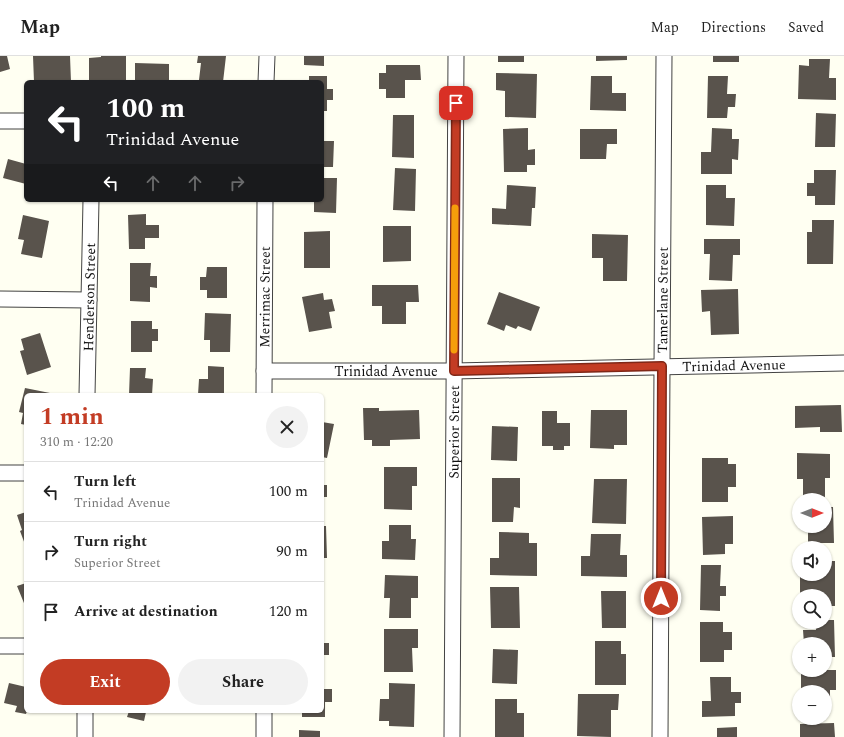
<!DOCTYPE html>
<meta charset="utf-8">
<style>
:root{--surface:#fff;--page:#f2f2f2;--text:#222;--muted:#767676;--line:#e0e0e0;--accent:#c33c24}
body{margin:0;font-family:Spectral,serif;background:var(--page);color:var(--text);height:100vh;display:flex;flex-direction:column;font-size:15px;white-space:nowrap}
*{box-sizing:border-box;margin:0}
p{font-size:13px;color:var(--muted)}
.icon{flex:none;width:22px;height:22px;fill:none;stroke:currentColor;stroke-width:2;stroke-linecap:round;stroke-linejoin:round}
.map{position:relative;flex:1;overflow:hidden}
.drawer{position:absolute;left:24px;top:337px;width:300px;height:320px;display:flex;flex-direction:column;background:var(--surface);border-radius:6px;box-shadow:0 1px 3px #0004}
.drawer>*{flex:none}
.hud{position:absolute;left:24px;top:24px;width:300px;height:122px;border-radius:6px;box-shadow:0 1px 3px #0004;background:#202124;color:#fff;overflow:hidden}
.needle{width:26px;rotate:90deg}
.controls{position:absolute;left:792px;top:437px;display:grid;gap:8px}
.controls a{display:grid;place-items:center;width:40px;height:40px;border-radius:50%;background:var(--surface);box-shadow:0 1px 3px #0004;font-size:20px}
.pin{position:absolute;display:grid;place-items:center;width:34px;height:34px;color:#fff;margin:-17px;border-radius:8px;box-shadow:0 2px 6px #0006}
.me{position:absolute;width:44px;margin:-22px;rotate:0deg;stroke-linejoin:round;filter:drop-shadow(0 0 3px #0008)}
.turn{display:flex;align-items:center;gap:14px;height:84px;padding:0 16px;font-size:18px}
.turn .icon{width:52px;height:52px;stroke-width:2.5}
.turn b{display:block;font-size:28px;line-height:34px}
.lanes{display:flex;align-items:center;height:38px;padding:0 16px;background:#0003;justify-content:center;gap:20px;direction:ltr}
.lanes .off{opacity:.35}
.round{display:grid;place-items:center;flex:none;width:42px;height:42px;border-radius:21px;background:var(--page)}
.headline{display:flex;align-items:center;justify-content:space-between;height:68px;padding:0 16px}
h1{font-size:24px;font-weight:700;line-height:30px;color:var(--accent)}
.button{display:flex;gap:8px;margin-top:auto;padding:8px 16px}
.button a{flex:1;height:46px;border-radius:24px;background:var(--accent);color:#fff;font-size:16px;font-weight:700;line-height:46px;text-align:center}
.button a+a{background:var(--page);color:var(--text)}
ul{padding:0;list-style:none}
li{display:flex;align-items:center;gap:12px;height:60px;padding:0 16px;border-top:1px solid var(--line)}
li div{flex:1}
li b{display:block;font-size:15px}
li em{font-style:normal}
header{display:flex;align-items:center;gap:24px;box-sizing:border-box;height:56px;padding:0 20px;background:var(--surface);border-bottom:1px solid var(--line)}
header strong{font-size:19px}
nav{display:flex;gap:22px;margin-inline-start:auto;font-size:14px}
.map>svg:first-child{display:block}
</style>
<header>
<strong>Map</strong>
<nav><a>Map</a><a>Directions</a><a>Saved</a></nav>
</header>
<div class="map">
<svg width="844" height="681" viewBox="0 0 844 681">
<rect width="100%" height="100%" fill="#fffff2"/>
<path fill="#59534c" d="M0,0h7l3,13 -10,3z
M33,0h37l1,26h-37z
M101,0h25v24l-37,1v-23l12,-1z
M198,0h28l-3,26 -24,-2 2,-17h-4z
M304,0h20v10l-20,-1z
M498,0h26v6h-26z
M596,0h31v4l-31,1z
M713,0h26v6h-26z
M809,3h21l-1,19h7v22l-38,-1 1,-34 10,1z
M135,7l34,1v18h-34z
M386,9h34l1,15h-16v18h-19v-9h-7v-16h7z
M496,17l41,1 -1,44 -31,-1v-26l-9,-1z
M309,20h18v13h6v11h-6v11h-5v-29h-13z
M591,20h21v17h14v18l-36,-1z
M708,20h20l-1,18h9l-1,13h-7l-1,11h-20z
M816,57l20,1 -1,33h-20z
M393,59h21v43l-22,-1z
M528,72v22l7,-1v16h-8v7h-23l-1,-43z
M712,72l20,1v10h7l-1,21 -6,-1v15h-31v-22h10z
M580,73h37v15h-10l-1,15h-26z
M322,85h12l-1,26h-11z
M8,103l18,5v20l-23,-6z
M395,112l21,1 -1,42 -22,-1z
M814,114h22l-1,35h-20v-9h-8v-13h7z
M322,122h15l-1,35 -22,-1v-12h8z
M507,129l29,2 -1,21h-3l-1,18 -39,-2v-16l14,1z
M706,129h20v13h9l-1,28 -28,-1z
M146,158v11h13v13h-14v11h-16l-1,-34z
M23,159l26,6 -7,37 -21,-4 3,-14 -6,-1z
M812,164h22l-1,44h-26v-32h5z
M383,170h28v35l-28,1z
M330,175v37h-26v-36z
M592,178l36,1 -1,46h-24v-23h-11z
M704,183h36v16h-7l-1,26 -23,-1 1,-26h-6z
M130,207h21l-1,13h7v12l-7,-1v15l-20,-1z
M207,211h20v31h-20v-8h-7v-13h6z
M372,229h46l1,17h-13v22h-24v-18h-10z
M738,233l1,45 -28,1 -1,-24 -8,1 -1,-22z
M499,236l41,15 -9,24 -13,-5 -2,3 -10,-4 -2,6 -17,-7z
M323,237l1,7 8,-1 3,12 -6,1 3,16 -23,4 -7,-35z
M205,257l26,1 -1,38h-20v-12h-6z
M131,265h21v8h6v12h-6v11h-21z
M40,277l11,34 -24,8 -7,-24 4,-1 -3,-11z
M208,310l16,1v28h-26l1,-16h9z
M130,312h16l-1,10 8,1 -1,16h-23z
M25,332l25,5v2h-24v30l-5,-1 2,-11 -4,-1z
M841,349l1,27h-22v-5l-25,1v-22z
M363,352h16v3l40,-1 1,29 -30,1v6h-18v-6h-8z
M591,354h36v35h-13v4l-24,-1z
M542,355h15v12h13v23h-6v4h-11v-4h-11z
M322,366l12,2 -7,34 -5,-1z
M492,370l26,1 -1,34 -26,-1z
M797,397l33,1v24h-5v19l-22,-1v-17h-6z
M702,402h26v6h8v23h-8v15h-26z
M384,411h33v19h-5v24l-28,-1z
M492,422h28v30l-6,-1 -1,15h-21z
M594,423h33l-1,45 -34,-1z
M322,429h5v12h-5z
M825,451h8l1,36h-26v-17h17z
M26,456v35l-6,-16 2,-1 -5,-15z
M733,460v28h-8v10l-22,1 -1,-38z
M389,469h22v14h5l-1,21 -33,-1v-18h7z
M322,470h4l1,32h-5z
M499,476l30,1v10h8v33l-47,-1v-17h9z
M591,478h30l-1,21h7v22l-46,-1v-20h9z
M825,505h10v45h-10v-10h-25v-22h25z
M701,509h20l-1,21h6v10h-6v15l-20,-1z
M385,519l33,1v22h-7v20h-22l1,-20h-6z
M26,527v25l-9,-22z
M490,531h29l1,41h-29z
M601,535h25v37h-24z
M825,564h9l1,37h-10v-13h-21l-1,-14h13l-1,-8h10z
M700,566h23v10h9v18h-8v12h-24z
M384,573h34v19h-6l1,24h-29z
M595,585h26v13h5v31h-31z
M322,587h7v12h-5v12h-2z
M493,593l25,1 -1,34 -25,-1z
M801,614h35v20h-6v24h-5v-22h-24z
M710,621h21v15h10v11h-6v13l-33,1v-16h9z
M322,626h2v7h8v13h-7v15h-23v-6h20z
M9,627l17,4v24h1l-1,3 -11,-2 2,-6 -13,-3z
M389,627l26,1 -1,43 -25,-1v-5h-10l1,-22h9z
M578,638h41l-1,16h-7v27l-34,-1z
M495,643h22v14h7v24h-29z
M129,655h25l-1,2 -7,-1 -2,9 -17,-4z
M834,667l1,14h-35v-13z
M737,671v10h-20v-9z
M299,674l21,1v6h-21z"/>
<g fill="none" stroke-linecap="round" stroke-linejoin="round">
<g stroke="#434343" stroke-width="17">
<g id="street">
<path d="M266,26l1,-26"/>
<path d="M0,65h26"/>
<path d="M0,243l89,1"/>
<path id="s1" d="M264,315h190l390,-8"/>
<path id="s2" d="M87,339l2,-95 2,-100"/>
<path id="s3" d="M264,339l1,-195"/>
<path d="M0,417h26"/>
<path d="M0,590h26"/>
<path d="M85,655v26"/>
<path d="M264,681v-26"/>
<path id="s4" d="M452,681l4,-681"/>
<path id="s5" d="M660,681l2,-371 2,-310"/>
</g>
</g>
<use href="#street" stroke="#fff" stroke-width="15"/>
</g>
<g fill="none" stroke-linecap="round" stroke-linejoin="round">
<g stroke="#7f2717" stroke-width="10">
<path id="route" d="M456,47l-2,268 208,-5 -1,232"/>
</g>
<use href="#route" stroke="#c33c24" stroke-width="7"/>
<path stroke="#f59e0b" stroke-width="7" d="M454,294l1,-142"/>
</g>
<g text-anchor="middle" dominant-baseline="central" stroke-width="4" stroke-linejoin="round" paint-order="stroke">
<g font-size="14" fill="#101010" stroke="#fff">
<text stroke="none"><textPath href="#s3" startOffset="98">Merrimac Street</textPath></text>
<text stroke="none"><textPath href="#s2" startOffset="98">Henderson Street</textPath></text>
<text stroke="none"><textPath href="#s5" startOffset="437">Tamerlane Street</textPath></text>
<text stroke="none"><textPath href="#s1" startOffset="470">Trinidad Avenue</textPath></text>
<text stroke="none"><textPath href="#s1" startOffset="122">Trinidad Avenue</textPath></text>
<text stroke="none"><textPath href="#s4" startOffset="305">Superior Street</textPath></text>
</g>
</g>
</svg>
<div class="controls">
<a><svg class="needle" viewBox="-14 -14 28 28"><path d="M0-13l5 13h-10z" fill="#e53935"/><path d="M0 13l5-13h-10z" fill="#767676"/></svg></a>
<a><svg class="icon" aria-label="sound" viewBox="0 0 24 24"><path d="M4 9h4l5-4v14l-5-4H4zM17 9q2 3 0 6"/></svg></a>
<a><svg class="icon" aria-label="search" viewBox="0 0 24 24"><circle cx="10" cy="10" r="6"/><path d="M15 15l6 6"/></svg></a>
<a>+</a>
<a>−</a>
</div>
<div class="pin" style="left:456px;top:47px;background:#d93025"><svg class="icon" aria-label="arrive" viewBox="0 0 24 24"><path d="M6 21V4h12l-3 4 3 4H6"/></svg></div>
<svg class="me" style="left:661px;top:542px" viewBox="-20 -20 40 40"><circle r="17" fill="#c33c24" stroke="#fff" stroke-width="3"/><path d="M0-11L8 9 0 5-8 9z" fill="#fff"/></svg>
<div class="hud">
<div class="turn"><svg class="icon" aria-label="left" viewBox="0 0 24 24"><path d="M17 20v-9H6M10 6l-5 5 5 5"/></svg><div><b>100 m</b>Trinidad Avenue</div></div>
<div class="lanes"><svg class="icon" aria-label="left" viewBox="0 0 24 24"><path d="M17 20v-9H6M10 6l-5 5 5 5"/></svg><svg class="icon off" aria-label="ahead" viewBox="0 0 24 24"><path d="M12 20V5M6 11l6-6 6 6"/></svg><svg class="icon off" aria-label="ahead" viewBox="0 0 24 24"><path d="M12 20V5M6 11l6-6 6 6"/></svg><svg class="icon off" aria-label="right" viewBox="0 0 24 24"><path d="M7 20v-9h11M14 6l5 5-5 5"/></svg></div>
</div>
<section class="drawer">
<div class="headline"><div><h1>1 min</h1><p>310 m · 12:20</p></div><a class="round"><svg class="icon" aria-label="close" viewBox="0 0 24 24"><path d="M6 6l12 12M18 6L6 18"/></svg></a></div>
<ul>
<li><svg class="icon" aria-label="left" viewBox="0 0 24 24"><path d="M17 20v-9H6M10 6l-5 5 5 5"/></svg><div><b>Turn left</b><p>Trinidad Avenue</p></div><em>100 m</em></li>
<li><svg class="icon" aria-label="right" viewBox="0 0 24 24"><path d="M7 20v-9h11M14 6l5 5-5 5"/></svg><div><b>Turn right</b><p>Superior Street</p></div><em>90 m</em></li>
<li><svg class="icon" aria-label="arrive" viewBox="0 0 24 24"><path d="M6 21V4h12l-3 4 3 4H6"/></svg><div><b>Arrive at destination</b></div><em>120 m</em></li>
</ul>
<div class="button"><a>Exit</a><a>Share</a></div>
</section>
</div>
